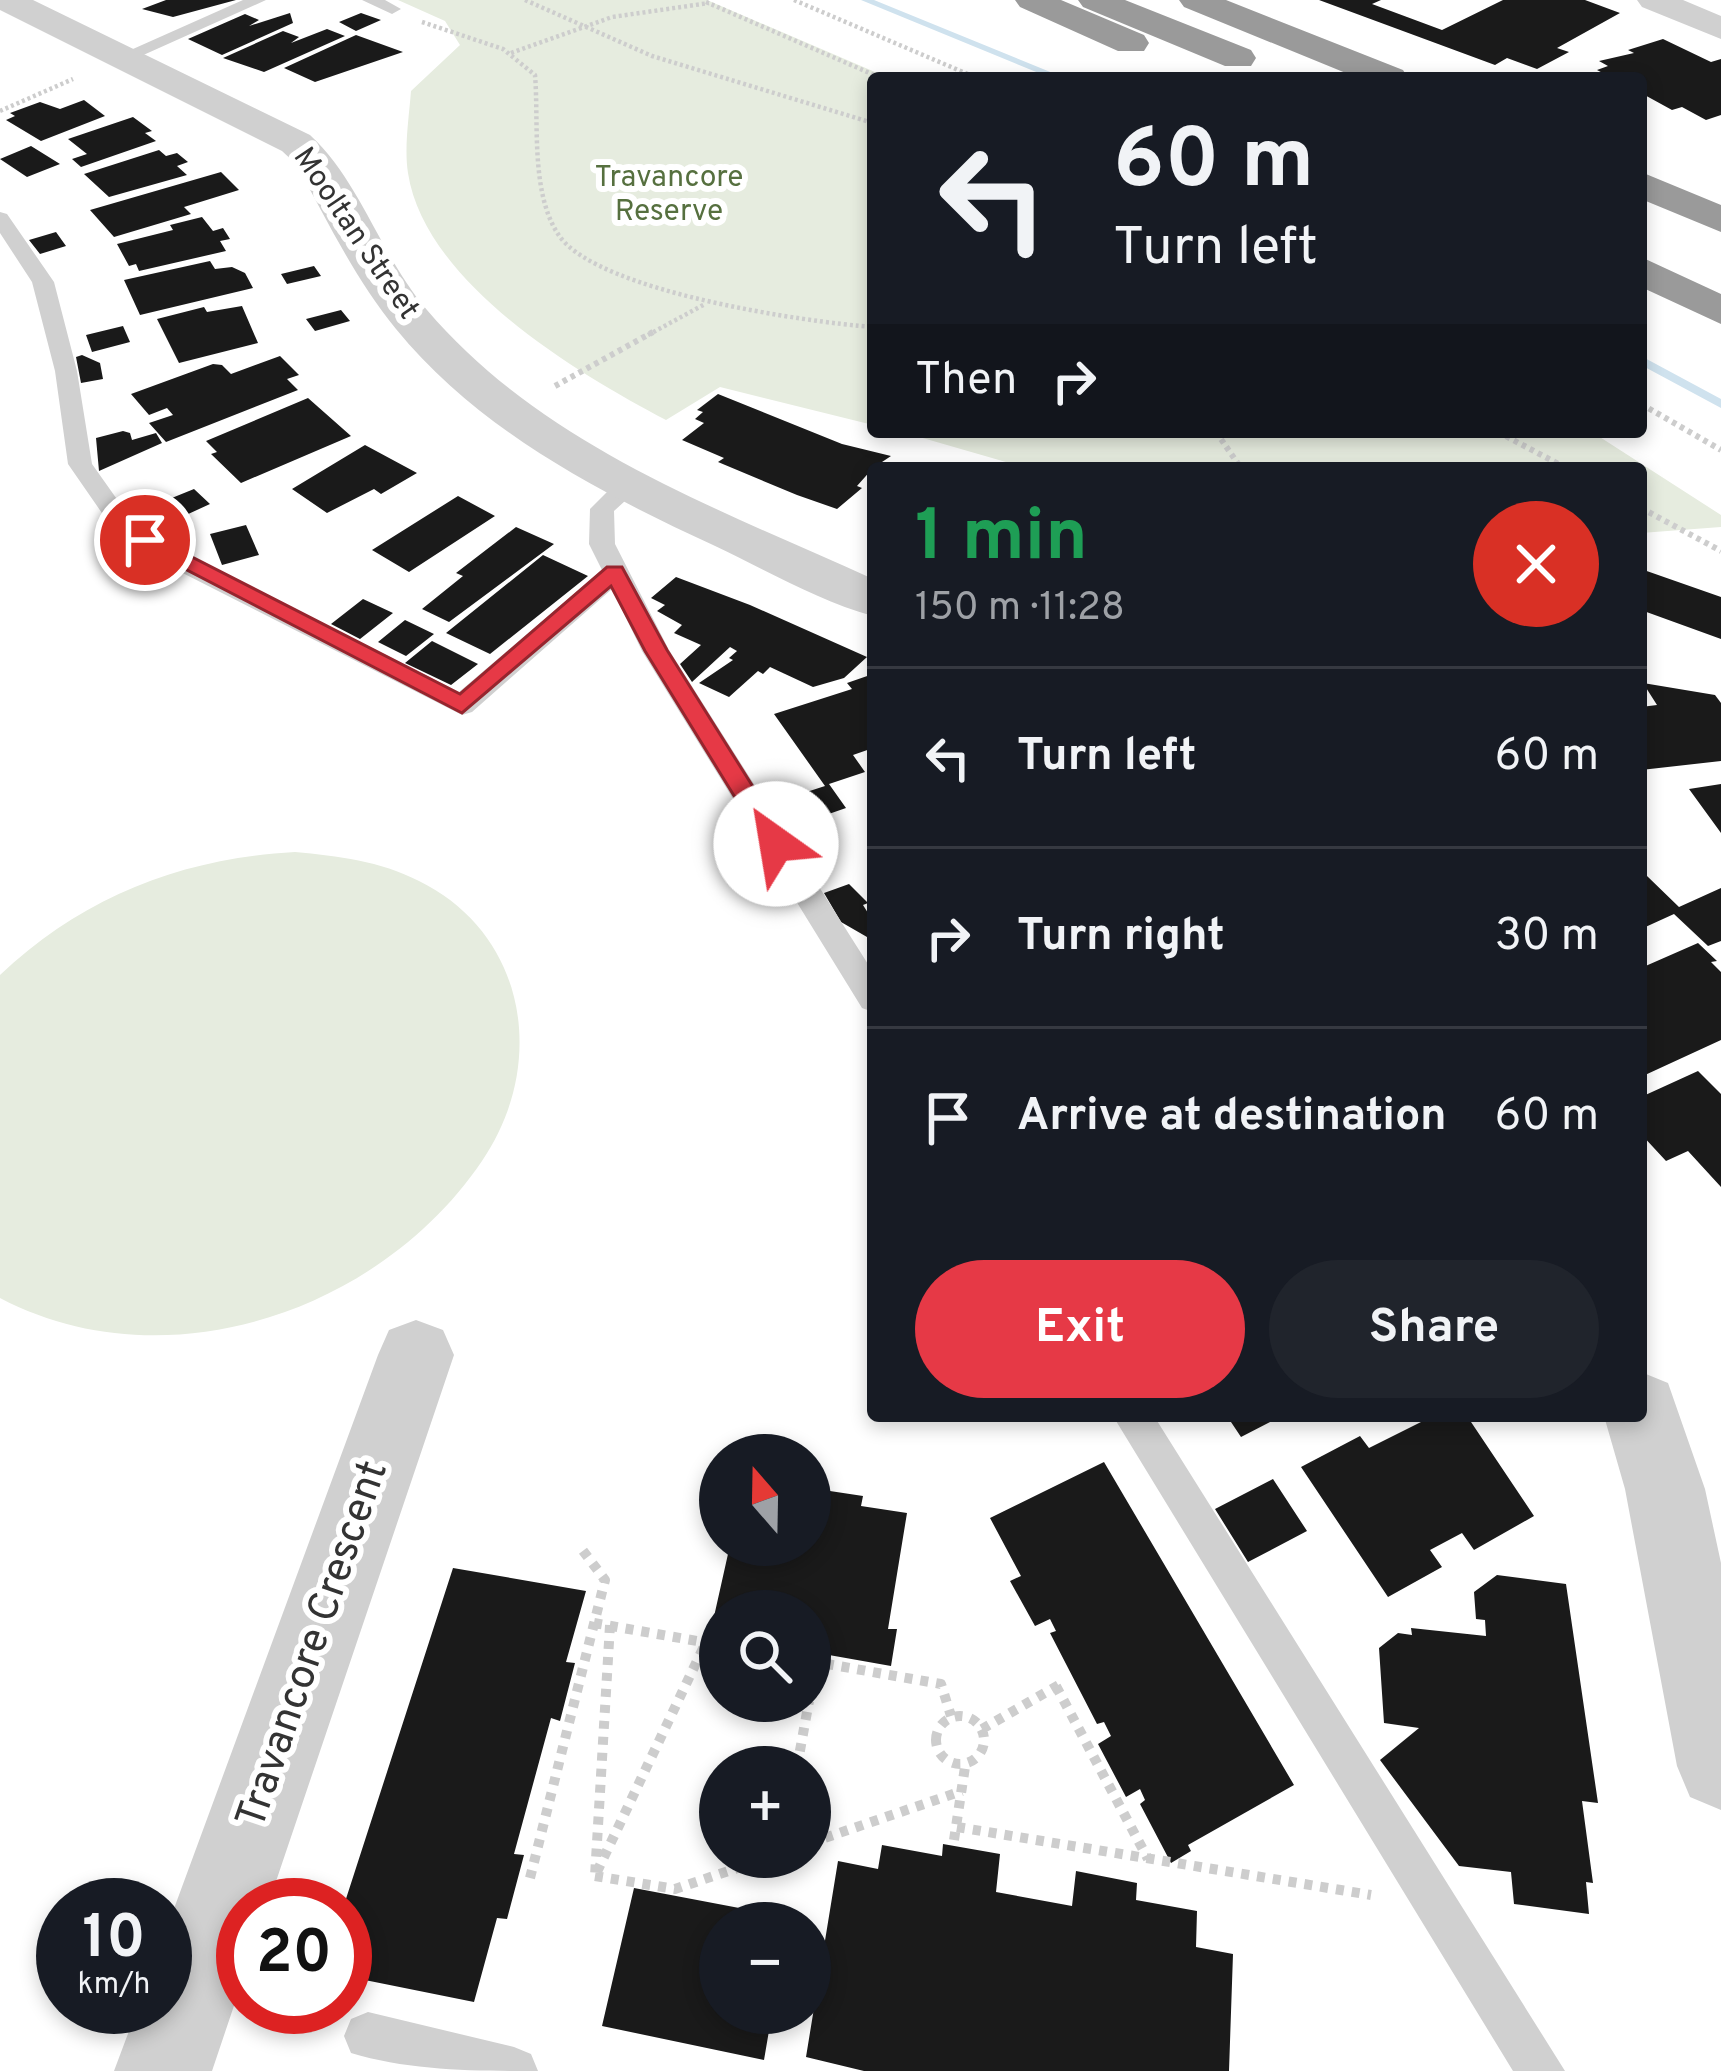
<!DOCTYPE html>
<meta charset="utf-8">
<style>
:root{--surface:#171b24;--page:#20242c;--text:#f1f3f6;--muted:#9ea1a6;--line:#363941;--accent:#e63946}
body{margin:0;font-family:Overpass,sans-serif;background:var(--page);color:var(--text);height:100vh;display:flex;flex-direction:column;font-size:45px;white-space:nowrap}
*{box-sizing:border-box;margin:0}
p{font-size:39px;color:var(--muted)}
.icon{flex:none;width:66px;height:66px;fill:none;stroke:currentColor;stroke-width:2;stroke-linecap:round;stroke-linejoin:round}
.map{position:relative;flex:1;overflow:hidden}
.sheet{position:absolute;left:867px;top:462px;width:780px;height:960px;display:flex;flex-direction:column;background:var(--surface);border-radius:12px;box-shadow:0 6px 18px #0003}
.sheet>*{flex:none}
.top-card{position:absolute;left:867px;top:72px;width:780px;height:366px;border-radius:12px;box-shadow:0 6px 18px #0003;background:#171b24;color:var(--text);overflow:hidden}
.needle{width:78px;rotate:340deg}
.buttons{position:absolute;left:699px;top:1434px;display:grid;gap:24px}
.buttons a{display:grid;place-items:center;width:132px;height:132px;border-radius:50%;background:var(--surface);box-shadow:0 6px 18px #0003;font-size:60px}
.speed{position:absolute;left:36px;top:1878px;display:flex;gap:24px;font-size:60px;font-weight:700;text-align:center}
.speed>*{display:grid;place-content:center;width:156px;height:156px;border-radius:50%;background:var(--surface);box-shadow:0 6px 18px #0003;line-height:1}
.speed small{font-size:30px;font-weight:400}
.speed .limit{border:18px solid #d22;background:#fff;color:#111}
.pin{position:absolute;display:grid;place-items:center;width:102px;height:102px;color:#fff;margin:-51px;border:6px solid #fff;border-radius:50%;box-shadow:0 3px 12px #0007}
.me{position:absolute;width:132px;margin:-66px;rotate:328deg;stroke-linejoin:round;filter:drop-shadow(0 0 9px #0008)}
.turn{display:flex;align-items:center;gap:42px;height:252px;padding:0 48px;font-size:54px}
.turn .icon{width:156px;height:156px;stroke-width:2.5}
.turn b{display:block;font-size:84px;line-height:102px}
.then{display:flex;align-items:center;height:114px;padding:0 48px;background:#0003;gap:24px;font-size:45px}
.round{display:grid;place-items:center;flex:none;width:126px;height:126px;border-radius:63px;background:var(--page)}
.headline{display:flex;align-items:center;justify-content:space-between;height:204px;padding:0 48px}
h1{font-size:72px;font-weight:700;line-height:90px;color:#1e9e55}
.cta{display:flex;gap:24px;margin-top:auto;padding:24px 48px}
.cta a{flex:1;height:138px;border-radius:72px;background:var(--accent);color:#fff;font-size:48px;font-weight:700;line-height:138px;text-align:center}
.cta a+a{background:var(--page);color:var(--text)}
ul{padding:0;list-style:none}
li{display:flex;align-items:center;gap:36px;height:180px;padding:0 48px;border-top:3px solid var(--line)}
li div{flex:1}
li b{display:block;font-size:45px}
li em{font-style:normal}
.map>svg:first-child{display:block}
</style>
<div class="map">
<svg width="1721" height="2071" viewBox="0 0 1721 2071">
<rect width="100%" height="100%" fill="#fff"/>
<path fill="#e6ecdf" d="M398,0h309l182,78h-16v347l-153,-38 -54,33c-89,-47 -241,-137 -258,-247 -4,-25 1,-56 3,-82l49,-46 -15,-24z
M902,432h690l129,83v12l-80,6v-65h-614z
M295,852c43,4 85,9 124,29 108,53 129,183 63,280 -102,151 -317,224 -482,137v-323c82,-78 182,-117 295,-123z"/>
<g fill="none" stroke-linecap="round" stroke-linejoin="round">
<path fill="#cfe2ee" fill-rule="evenodd" d="M861,0h13l191,78h-14z
M1641,356l80,43v9l-80,-43z"/>
</g>
<path fill="#1a1a1a" d="M166,0h70l-63,17 -31,-8z
M1319,0h62l-9,4 70,26 61,-30h82l35,13 -63,35 12,4 -32,17 -30,-11 -12,7z
M290,13l3,10 -71,32 -34,-16 57,-25 14,6 -10,6z
M361,13l20,7 -25,11 -17,-9z
M327,29l18,7 -81,36 -41,-14 60,-27 16,6 -8,6z
M356,35l47,17 -88,30 -31,-14z
M1663,39l48,23 10,-3v56l-15,5 -24,-13 -10,3 -31,-17v-15h-29l-15,-8 11,-4 -9,-5 35,-8 -6,-3z
M84,100l21,16 -64,25 -35,-21 9,-4 -5,-3 30,-11 20,7z
M133,117l19,14 -7,2 11,8 -75,26 -9,-8 15,-5 -19,-15z
M31,146l29,18 -33,13 -27,-18z
M159,150l7,6 11,-3 11,9 -11,4 10,9 -78,22 -25,-23z
M221,172l18,18 -55,17 7,7 -77,23 -24,-27z
M202,217l11,14 10,-3 7,11 -10,2 6,10 -87,20 -3,-7 -7,2 -12,-22 56,-14 -3,-5z
M56,232l10,14 -26,8 -11,-14z
M210,261l5,8 17,-2 13,6 8,15 -113,27 -16,-35z
M314,266l7,10 -34,8 -6,-10z
M242,306l16,37 -79,20 -22,-44 47,-12 3,5z
M341,310l9,11 -35,10 -9,-12z
M123,326l7,16 -38,10 -6,-17z
M82,355l18,8 3,16 -22,4 -5,-26z
M280,356l19,19 -12,4 11,11 -132,52 -17,-19 24,-8 -6,-7 -18,7 -18,-21 82,-30 9,1 9,9z
M718,394l124,50 49,12 -18,12 -16,18 5,2 -25,21 -40,-14 -79,-33 6,-4 -42,-18 22,-17 -9,-4 8,-7 -6,-2z
M308,398l43,38 -110,47 -30,-29 6,-2 -11,-11z
M123,431l7,2 2,7 24,-7 6,10 -63,28 -3,-33z
M365,445l52,28 -36,21 -7,-5 -47,24 -35,-24z
M194,489l16,15 -37,17 -16,-17z
M458,496l37,20 -86,56 -37,-22z
M246,525l13,30 -37,10 -12,-31z
M516,527l38,17 -105,78 -27,-13 41,-33 -7,-3z
M543,555l45,21 -98,78 -44,-21z
M1641,569l80,28v42l-80,-29z
M676,577l74,28 117,52 -23,21 -31,9 -43,-20 -7,7 -5,-3 -29,26 -30,-14 34,-23 -4,-2 8,-7 -7,-4 -38,35 -12,-18 21,-19 -27,-12 8,-8 -25,-14 8,-6 -14,-7z
M363,599l30,14 -33,26 -29,-15z
M405,620l29,14 -28,22 -28,-14z
M432,641l46,23 -27,21 -46,-22z
M873,674v74l-20,7 12,17 -36,12 17,24 -49,17 -15,-25 43,-14 -51,-72 78,-25 -5,-6z
M1643,683l72,12 6,8v58l-80,9v-63l16,-2z
M1721,784v49l-32,-44z
M1647,876l32,31 42,-19v53l-13,5 -34,-32 -33,15v-50z
M849,884l19,19 -5,2 10,16v26l-6,-10 -26,-15 -17,-29z
M1698,943l19,18 -6,1 10,10v68l-76,35 -4,-5v-102z
M1698,1071l23,23v93l-33,-36 -22,10 -25,-27v-37z
M1227,1416h55l-41,21z
M1433,1416h34l67,100 -60,34 -12,-17 -32,17 12,17 -54,30 -87,-130 59,-31 9,12z
M1104,1462l190,323 -106,60 3,6 -20,12 -31,-59 5,-4 -5,-11 -14,8 -28,-53 13,-8 -7,-14 -7,2 -47,-91 6,-2 -6,-12 -15,7 -25,-45 11,-5 -31,-58z
M1273,1479l34,52 -59,31 -33,-53z
M810,1488l53,8 -2,10 46,7 -19,116h9l-6,37 -79,-14 -2,-41h-90v20l-9,-1 19,-85h80z
M453,1568l133,23 -20,71 9,1 -15,58 -9,-3 -37,136 10,1 -17,64 -10,-1 -23,84 -129,-26 -1,-71z
M1497,1575l69,9 32,219 -16,-2 11,82 -7,-1 3,32 -75,-10 -3,-32 -52,-6 -79,-106 39,-32 -35,-5 -5,-75 19,-15 14,2 -1,-7 75,8 -1,-16 -9,-1 -2,-27z
M943,1844l57,10 -4,38 76,14 4,-35 61,12 -1,17 61,11 -1,36 37,7 -4,117h-365l-58,-14 32,-196 40,8 4,-24 60,11z
M634,1888l121,23 -2,12h-33v90h52l-8,47 -162,-34z"/>
<g fill="none" stroke-linecap="round" stroke-linejoin="round">
<path stroke="#cdcdcd" stroke-width="4.5" stroke-dasharray="3 3" stroke-linecap="butt" d="M525,0l127,56 221,67
M794,0l183,78
M706,2l175,76
M422,22l81,27 32,26c4,48 -5,120 25,162 41,55 245,85 313,90
M511,53l101,-36 97,-14
M0,111l73,-32
M648,335l57,-31"/>
<path stroke="#cdcdcd" stroke-width="6" stroke-dasharray="4.5 4.5" stroke-linecap="butt" d="M555,386l98,-54
M1641,404l80,46
M1216,432l25,36
M1498,432l68,36
M1641,508l80,43"/>
<path stroke="#cdcdcd" stroke-width="10" stroke-dasharray="8 8" stroke-linecap="butt" d="M594,1623l126,22
M610,1625l-15,251 111,-234
M810,1661l131,23 10,32
M1056,1686l92,173
M810,1694l6,-32
M936 1740a24 24 0 1 1 48 0a24 24 0 1 1-48 0Z
M982,1729l82,-47
M797,1767l12,-66
M957,1827l414,68
M954,1840l11,-73
M810,1843l152,-52
M595,1876l80,13 95,-32
M530,1878l75,-298 -24,-32
M257,2019l62,10"/>
<path fill="#d0d0d0" fill-rule="evenodd" d="M243,0h23l-136,61 -15,-4z
M362,0h23l16,9 -9,5z
M0,212l7,2 47,68 23,89 15,93 39,55 46,30 282,143 143,-122 -13,-26 1,-35 29,-29h18v10l-23,21 1,33 54,106 204,322v40l-11,-4 -220,-357 -30,-62 -140,123 -10,3 -303,-154 -46,-32 -45,-65 -13,-93 -23,-89 -32,-49z
M1113,1416h41l411,655h-52z
M368,2012l146,35 17,7 7,17c-63,0 -127,0 -187,-18l-7,-17 7,-17z"/>
<path fill="#d0d0d0" fill-rule="evenodd" d="M0,0h33l277,135c51,47 71,122 117,175 116,136 288,197 446,269v37c-55,-15 -109,-47 -160,-71 -117,-54 -234,-115 -317,-216 -41,-50 -69,-109 -100,-165l-14,-13 -282,-141z
M1637,0h46l38,16v23l-79,-32z
M416,1320l27,10 11,25 -186,550h-25v74l-31,92h-98l24,-64h27v-74l213,-578 11,-25z
M1641,1372l27,11 37,106 16,74v247l-31,-13 -13,-31 -52,-277 -21,-73h37z"/>
<path fill="#9a9a9a" fill-rule="evenodd" d="M1015,0h46l83,35 5,8 -5,8h-26l-98,-44z
M1078,0h47l126,50 5,8 -5,8h-26l-142,-59z
M1179,0h47l177,70 5,8h-50l-174,-71z
M1641,172l80,33v27l-80,-33z
M1641,257l80,37v30l-80,-37z"/>
</g>
<path fill="#e63946" stroke="#96252e" stroke-width="3" d="M145,533l315,161 147,-127h15l45,83 122,194 -13,10 -8,-3 -123,-200 -34,-65 -149,127 -325,-169v-9z"/>
<g text-anchor="middle" dominant-baseline="central" stroke-width="12" stroke-linejoin="round" paint-order="stroke">
<g font-size="30" fill="#56703f" stroke="#fff">
<text x="669" y="178">Travancore<tspan x="669" dy="34">Reserve</tspan></text>
</g>
<g font-size="30" fill="#333" stroke="#fff">
<text transform="translate(355 234) rotate(56)">Mooltan Street</text>
</g>
<g font-size="42" fill="#333" stroke="#fff">
<text transform="translate(314 1645) rotate(-71)">Travancore Crescent</text>
</g>
</g>
</svg>
<div class="buttons">
<a><svg class="needle" viewBox="-14 -14 28 28"><path d="M0-13l5 13h-10z" fill="#e53935"/><path d="M0 13l5-13h-10z" fill="#9ea1a6"/></svg></a>
<a><svg class="icon" aria-label="search" viewBox="0 0 24 24"><circle cx="10" cy="10" r="6"/><path d="M15 15l6 6"/></svg></a>
<a>+</a>
<a>−</a>
</div>
<div class="speed"><div>10<small>km/h</small></div><div class="limit">20</div></div>
<div class="pin" style="left:145px;top:540px;background:#d93025"><svg class="icon" aria-label="arrive" viewBox="0 0 24 24"><path d="M6 21V4h12l-3 4 3 4H6"/></svg></div>
<svg class="me" style="left:776px;top:844px" viewBox="-20 -20 40 40"><circle r="19" fill="#fff"/><path d="M0-13L10 11 0 6-10 11z" fill="#e63946"/></svg>
<div class="top-card">
<div class="turn"><svg class="icon" aria-label="left" viewBox="0 0 24 24"><path d="M17 20v-9H6M10 6l-5 5 5 5"/></svg><div><b>60 m</b>Turn left</div></div>
<div class="then">Then<svg class="icon" aria-label="right" viewBox="0 0 24 24"><path d="M7 20v-9h11M14 6l5 5-5 5"/></svg></div>
</div>
<section class="sheet">
<div class="headline"><div><h1>1 min</h1><p>150 m · 11:28</p></div><a class="round" style="background:#d93025;color:#fff"><svg class="icon" aria-label="close" viewBox="0 0 24 24"><path d="M6 6l12 12M18 6L6 18"/></svg></a></div>
<ul>
<li><svg class="icon" aria-label="left" viewBox="0 0 24 24"><path d="M17 20v-9H6M10 6l-5 5 5 5"/></svg><div><b>Turn left</b></div><em>60 m</em></li>
<li><svg class="icon" aria-label="right" viewBox="0 0 24 24"><path d="M7 20v-9h11M14 6l5 5-5 5"/></svg><div><b>Turn right</b></div><em>30 m</em></li>
<li><svg class="icon" aria-label="arrive" viewBox="0 0 24 24"><path d="M6 21V4h12l-3 4 3 4H6"/></svg><div><b>Arrive at destination</b></div><em>60 m</em></li>
</ul>
<div class="cta"><a>Exit</a><a>Share</a></div>
</section>
</div>
